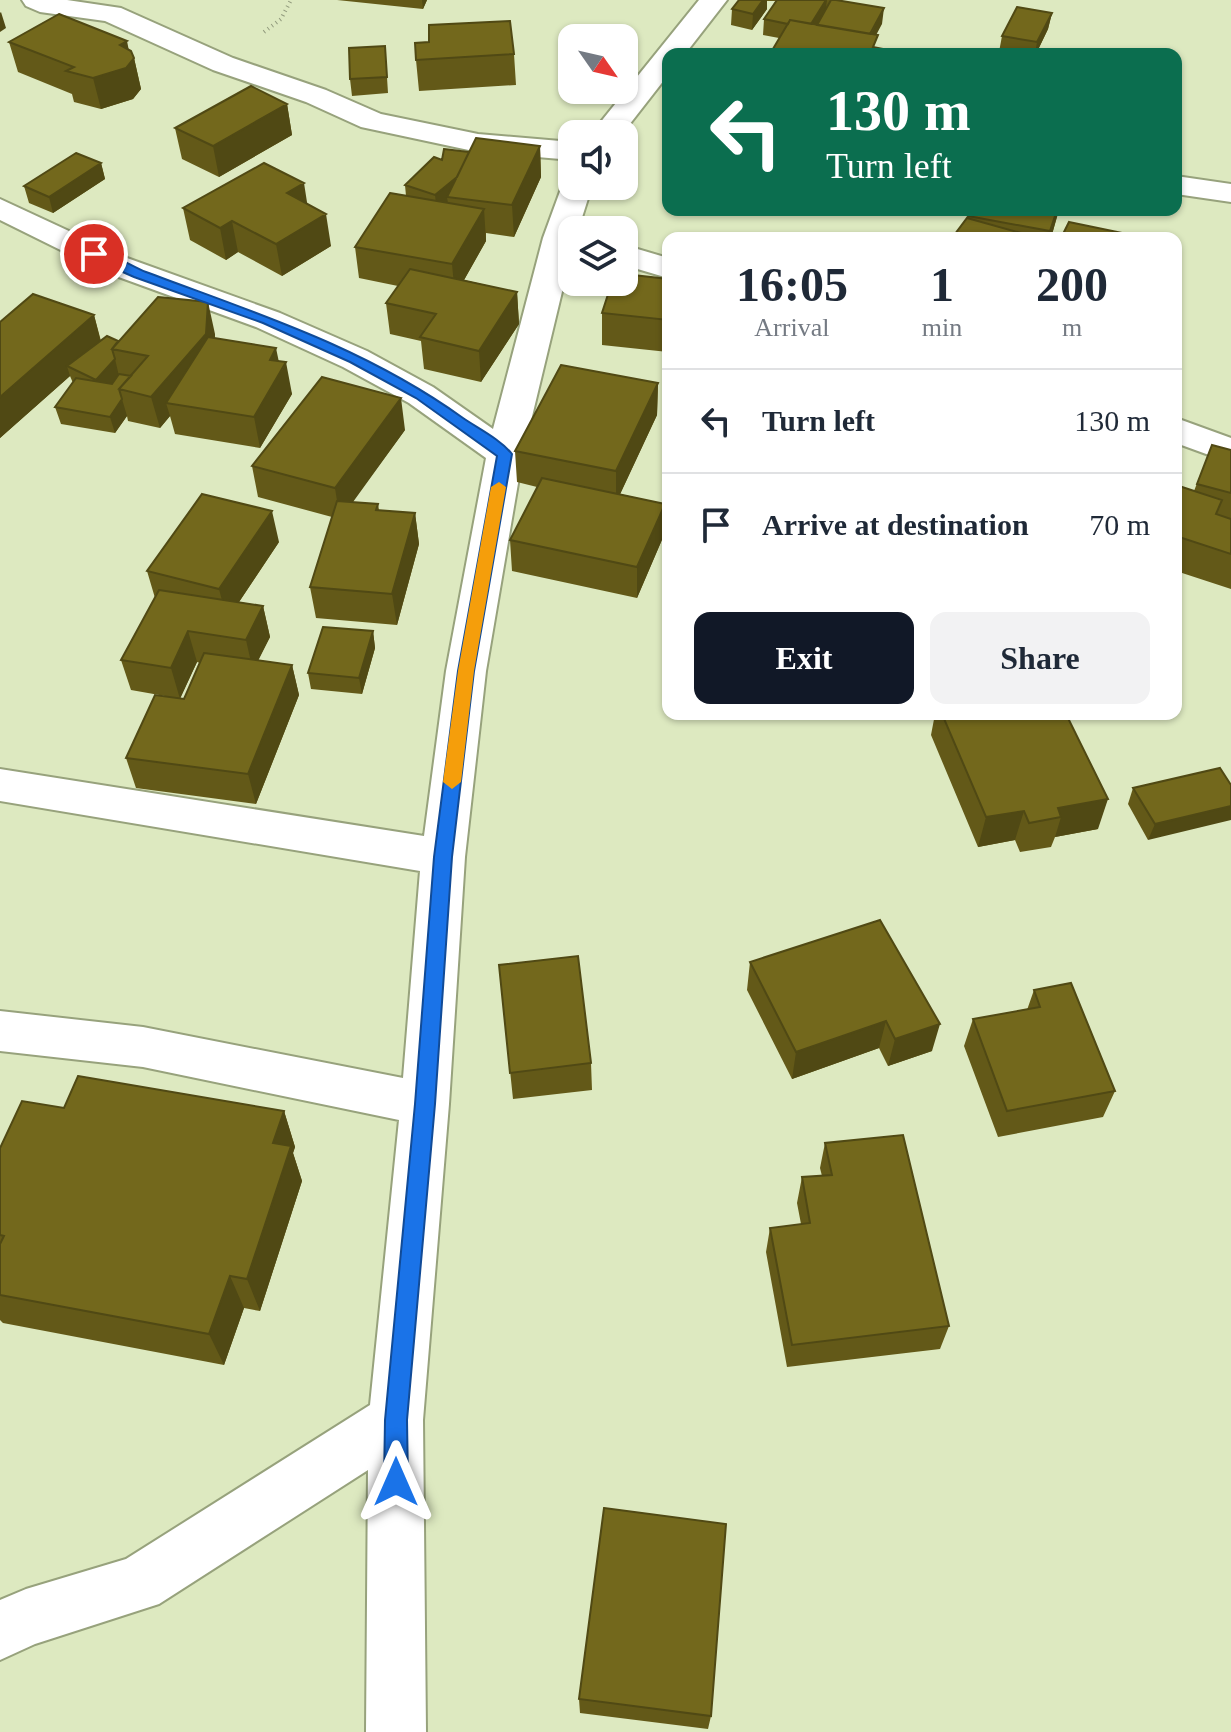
<!DOCTYPE html>
<style>
:root{--surface:#fff;--page:#f2f2f3;--text:#1f2937;--muted:#747a83;--line:#e0e1e3;--accent:#111827}
body{margin:0;font-family:Georgia,serif;background:var(--page);color:var(--text);height:100vh;display:flex;flex-direction:column;font-size:30px;white-space:nowrap}
*{box-sizing:border-box;margin:0}
p{font-size:26px;color:var(--muted)}
.icon{flex:none;width:44px;height:44px;fill:none;stroke:currentColor;stroke-width:2;stroke-linecap:round;stroke-linejoin:round}
.map{position:relative;flex:1;overflow:hidden}
.drawer{position:absolute;left:662px;top:232px;width:520px;height:488px;display:flex;flex-direction:column;background:var(--surface);border-radius:16px;box-shadow:0 2px 6px #0004}
.drawer>*{flex:none}
.hud{position:absolute;left:662px;top:48px;width:520px;height:168px;border-radius:16px;box-shadow:0 2px 6px #0004;background:#0b6e4f;color:#fff;overflow:hidden}
.needle{width:52px;rotate:124deg}
.controls{position:absolute;left:558px;top:24px;display:grid;gap:16px}
.controls a{display:grid;place-items:center;width:80px;height:80px;border-radius:16px;background:var(--surface);box-shadow:0 2px 6px #0004;font-size:40px}
.pin{position:absolute;display:grid;place-items:center;width:68px;height:68px;color:#fff;margin:-34px;border:4px solid #fff;border-radius:50%;box-shadow:0 2px 8px #0007}
.me{position:absolute;width:88px;margin:-44px;rotate:0deg;stroke-linejoin:round;filter:drop-shadow(0 0 6px #0008)}
.turn{display:flex;align-items:center;gap:28px;height:168px;padding:0 32px;font-size:36px}
.turn .icon{width:104px;height:104px;stroke-width:2.5}
.turn b{display:block;font-size:56px;line-height:68px}
.eta{display:flex;justify-content:space-evenly;align-items:center;height:136px;text-align:center}
.eta b{font-size:48px;font-weight:600;line-height:56px}
.primary-button{display:flex;gap:16px;margin-top:auto;padding:16px 32px}
.primary-button a{flex:1;height:92px;border-radius:16px;background:var(--accent);color:#fff;font-size:32px;font-weight:600;line-height:92px;text-align:center}
.primary-button a+a{background:var(--page);color:var(--text)}
ul{padding:0;list-style:none}
li{display:flex;align-items:center;gap:24px;height:104px;padding:0 32px;border-top:2px solid var(--line)}
li div{flex:1}
li b{display:block;font-size:30px}
li em{font-style:normal}
.map>svg:first-child{display:block}
</style>
<div class="map">
<svg width="1231" height="1732" viewBox="0 0 1231 1732">
<rect width="100%" height="100%" fill="#dde9c0"/>
<g fill="none" stroke-linecap="round" stroke-linejoin="round">
<g stroke="#97a27c" stroke-width="4">
<path id="street" d="M22,0h45l54,8 112,50 93,32 55,24 97,20 94,8v18l-94,-8 -117,-25 -55,-25 -93,-32 -108,-49 -65,-9 -14,-6z
M699,0h28l-42,54h-17v21l-46,59h-31z
M1176,176l55,8v18l-55,-8z
M572,178v8h20l-14,44h-6v20l-49,204 -37,217 -21,186 -16,247 -26,316 3,312h-60l2,-262 -209,134 -124,40 -35,16v-60l26,-11 100,-30 244,-154 29,-285 -256,-53 -143,-16v-40l143,16 260,51 17,-207 -420,-70v-32l424,67 22,-165 40,-213 -77,-55 -66,-36 -87,-40 -151,-55 -105,-52v-21l127,59 153,55 87,38 66,36 60,42 50,-191 19,-52 4,-7z
M624,245l44,13v20l-44,-13z
M1176,418l55,20v25l-55,-20z"/>
</g>
<path stroke="#929b7d" stroke-width="4" stroke-dasharray="1 4" stroke-linecap="butt" d="M264,32l17,-13 10,-19"/>
<use href="#street" fill="#fff" fill-rule="evenodd"/>
</g>
<path fill="#635918" fill-rule="evenodd" d="M337,0h90l-4,9z
M739,0h97l46,24 -103,14 -16,-3 1,-16 12,-18h-9v8l-15,21 -21,-5 1,-16z
M1052,13l-4,16 -12,25h-26l-11,-2 3,-16z
M9,42l120,8 5,8 7,31 -8,10 -32,10 -27,-7 -2,-8 -54,-22z
M385,46l3,47 -36,3 -2,-17z
M514,54l2,31 -97,6 -3,-31z
M287,104l5,31 -73,42 -37,-18 -7,-31z
M540,146l1,31 -27,60 -28,-4v8l-22,39 53,12 2,32 -38,58 -57,-13 -3,-28 -31,-7 -4,-31 12,-17 -39,-8 -4,-31 51,-51 -1,-11 37,-25 27,-8z
M101,163l4,16 -52,34 -24,-10 -5,-17z
M307,204l24,42 -49,30 -44,-24 -12,8 -36,-20 -7,-32z
M970,210h89l-8,28h-99l15,-20z
M668,279v73l-66,-7v-32z
M94,315l7,26h17l97,-7v4l64,23 13,33 -32,54 -85,-14 -5,-18 -10,12 -32,-7 -1,-5 -12,17 -54,-9 -6,-17 18,-24 -3,-7 -70,62v-116z
M658,383l-1,32 -37,79 45,10 -1,31 -27,63 -125,-27 -2,-31 27,-53 -20,-5 -2,-31z
M405,430l-53,72 26,2 1,6 36,3 4,31 -22,81 -81,-7 -6,-31 22,-70 -74,-20 -6,-31z
M1212,445l19,5v139l-55,-18v-86l18,6z
M279,542l-40,60 24,4 7,31 -12,23 34,5 7,30 -43,109 -120,-16 -10,-30 39,-62 -34,-6 -10,-30 34,-62 -8,-27zM197,662l3,1 -16,36 -4,-1z
M373,631l2,17 -13,46 -51,-5 -3,-16z
M935,714h131l32,115 -43,8 -4,10 -31,5 -5,-12 -37,7 -47,-112z
M1220,768l-72,72 -20,-36 5,-16z
M880,920l52,131 -44,15 -9,-18 -87,31 -45,-89 3,-28z
M499,965l92,98 1,27 -79,9z
M1034,990l81,101 -12,26 -105,20 -34,-91 9,-27 54,-9z
M64,1108l220,3 11,36 -2,6 9,28 -42,130 -16,-3 -20,57 -221,-42 -3,-3v-172z
M825,1143l124,183 -9,23 -153,18 -21,-115 4,-24 31,-4 -4,-21 5,-26 20,-1 -2,-8z
M579,1699l132,17 -3,13 -128,-16z"/>
<path fill="#504914" d="M422,0h5l-4,9z
M763,0h4v9l-15,21 1,-16z
M827,0l-2,15 -9,15 -8,-2z
M884,8l-2,16 -16,30 2,-15z
M1,12l5,16 -6,4v-19z
M1052,13l-4,16 -12,25h-1l2,-12z
M127,41l4,20 3,-3 7,31 -8,10 -32,10 -8,-31 27,-33z
M287,104l5,31 -73,42 -6,-31z
M540,146l1,31 -27,60 -2,-32z
M101,163l4,16 -52,34 -4,-16z
M466,169l-19,28 1,6 -11,9 -2,-17z
M304,183l5,32 -22,-22z
M484,209l2,32 -31,55 -3,-32z
M1057,210h2l-3,10 -5,18h-2z
M326,214l5,32 -49,30 -6,-32z
M232,221l6,31 -12,8 -6,-32z
M517,292l2,32 -38,58 -2,-31z
M208,302l7,32 -2,31 -47,38 4,13 -10,12 -9,-31z
M94,315l8,32 -35,19 3,10 -70,62v-41z
M276,348l5,24 5,-10 6,32 -32,54 -6,-31 16,-57z
M115,359l4,17 -18,21 -5,-17z
M658,383l-1,32 -41,88v-32z
M401,398l4,32 -65,90 -5,-32z
M122,399l5,17 -12,17 -5,-16z
M665,504l-1,31 -27,63v-31z
M272,511l7,31 -52,78 -8,-31z
M415,513l4,31 -22,81 -5,-31z
M263,606l7,31 -17,34 -7,-31z
M188,631l9,31 -17,37 -9,-31z
M373,631l2,17 -13,46 -3,-16z
M292,665l7,30 -43,109 -8,-30z
M1108,799l-10,30 -43,8 6,-20 -3,-9z
M1231,806v14l-83,20 7,-16z
M1024,811l-9,29 -37,7 8,-30z
M886,1021l-7,27 -87,31 4,-27z
M940,1024l-8,27 -44,15 7,-27z
M284,1111l11,36 -2,6 9,28 -42,130 -13,-32 26,-136z
M230,1276l14,32 -20,57 -15,-31z"/>
<path fill="#73681c" stroke="#504914" stroke-width="2" d="M739,0h24l-10,14 -21,-5z
M777,0h49l-15,24 -21,-4 -2,4 -24,-5z
M831,0h5l48,8 -14,26 -53,-9z
M1017,7l35,6 -15,29 -35,-6z
M59,14l68,27 -7,4 11,6 3,7 -8,10 -33,10 -27,-7 8,-4 -65,-25z
M790,20l88,15 -5,12 10,2 -2,5h-111z
M510,21l4,33 -98,6 -1,-17 14,-1v-17z
M385,46l2,31 -37,2 -1,-31z
M251,86l36,18 -74,42 -38,-18z
M476,138l64,8 -28,59 -65,-8z
M444,149l25,3 -12,25 -22,18 -30,-10 29,-28 8,3z
M76,153l25,10 -52,34 -25,-11z
M264,163l40,20 -17,10 39,21 -50,30 -44,-23 -12,7 -37,-20z
M390,193l94,16 -32,55 -97,-17z
M970,210h87l-7,21 -82,-15z
M967,218l72,20h-87z
M1069,222l58,12 -1,4h-65z
M410,269l107,23 -38,59 -59,-14 16,-23 -50,-11z
M624,274l44,5v41l-66,-7 10,-31h12z
M33,294l61,21 -94,82v-75z
M158,297l50,5 -2,32 -55,63 -32,-8 29,-33 -36,-7z
M107,336l11,5 -6,8 3,10 -19,21 -29,-14z
M208,337l68,11 -6,12 16,2 -32,55 -88,-14z
M561,365l97,18 -42,88 -101,-20z
M119,374l12,2 -12,13 3,10 -12,18 -55,-10 21,-29 36,6z
M322,377l79,21 -66,90 -83,-22z
M1212,445l19,5v43l-34,-9z
M542,478l123,26 -28,63 -127,-27z
M1176,485l46,15 -6,14 15,5v35l-55,-18z
M202,494l70,17 -53,78 -72,-18z
M337,501l41,3 -2,6 39,3 -23,81 -82,-7z
M159,590l104,16 -17,34 -58,-9 -17,37 -50,-8z
M323,627l50,4 -14,47 -51,-5z
M204,653l88,12 -44,109 -122,-16 29,-63 29,4z
M942,714h124l42,85 -50,9 3,9 -32,6 -5,-12 -38,6z
M1220,768l11,17v21l-76,18 -22,-36z
M880,920l60,104 -45,15 -9,-18 -90,31 -46,-90z
M578,956l13,107 -81,10 -11,-108z
M1071,983l44,108 -108,20 -34,-92 67,-12 -6,-17z
M78,1076l206,35 -11,32 18,3 -44,133 -17,-3 -21,58 -209,-39v-51l4,-8 -4,-1v-87l22,-47 42,7z
M903,1135l46,191 -157,19 -22,-117 40,-5 -8,-46 30,-2 -7,-32z
M604,1508l122,16 -15,192 -132,-17z"/>
<path fill="#1a73e8" stroke="#114b97" stroke-width="2" d="M89,251c18,-2 41,15 57,21 112,42 218,75 317,146 16,11 37,21 49,36l-38,217 -22,186 -17,247 -28,316 1,62 -4,9 -8,3 -8,-3 -4,-9 1,-62 30,-316 19,-247 24,-186 39,-215 -81,-58 -66,-36 -87,-39 -129,-46 -45,-20z"/>
<path fill="#f59e0b" d="M499,482l7,5 -32,184 -13,111 -9,7 -9,-7 15,-111 33,-184z"/>
</svg>
<div class="controls">
<a><svg class="needle" viewBox="-14 -14 28 28"><path d="M0-13l5 13h-10z" fill="#e53935"/><path d="M0 13l5-13h-10z" fill="#747a83"/></svg></a>
<a><svg class="icon" aria-label="sound" viewBox="0 0 24 24"><path d="M4 9h4l5-4v14l-5-4H4zM17 9q2 3 0 6"/></svg></a>
<a><svg class="icon" aria-label="layers" viewBox="0 0 24 24"><path d="M12 4l9 5-9 5-9-5zM3 14l9 5 9-5"/></svg></a>
</div>
<div class="pin" style="left:94px;top:254px;background:#d93025"><svg class="icon" aria-label="arrive" viewBox="0 0 24 24"><path d="M6 21V4h12l-3 4 3 4H6"/></svg></div>
<svg class="me" style="left:396px;top:1482px" viewBox="-20 -20 40 40"><path d="M0-17L14 15 0 8-14 15z" fill="#1a73e8" stroke="#fff" stroke-width="4"/></svg>
<div class="hud">
<div class="turn"><svg class="icon" aria-label="left" viewBox="0 0 24 24"><path d="M17 20v-9H6M10 6l-5 5 5 5"/></svg><div><b>130 m</b>Turn left</div></div>
</div>
<section class="drawer">
<div class="eta">
<div><b>16:05</b><p>Arrival</p></div>
<div><b>1</b><p>min</p></div>
<div><b>200</b><p>m</p></div>
</div>
<ul>
<li><svg class="icon" aria-label="left" viewBox="0 0 24 24"><path d="M17 20v-9H6M10 6l-5 5 5 5"/></svg><div><b>Turn left</b></div><em>130 m</em></li>
<li><svg class="icon" aria-label="arrive" viewBox="0 0 24 24"><path d="M6 21V4h12l-3 4 3 4H6"/></svg><div><b>Arrive at destination</b></div><em>70 m</em></li>
</ul>
<div class="primary-button"><a>Exit</a><a>Share</a></div>
</section>
</div>
